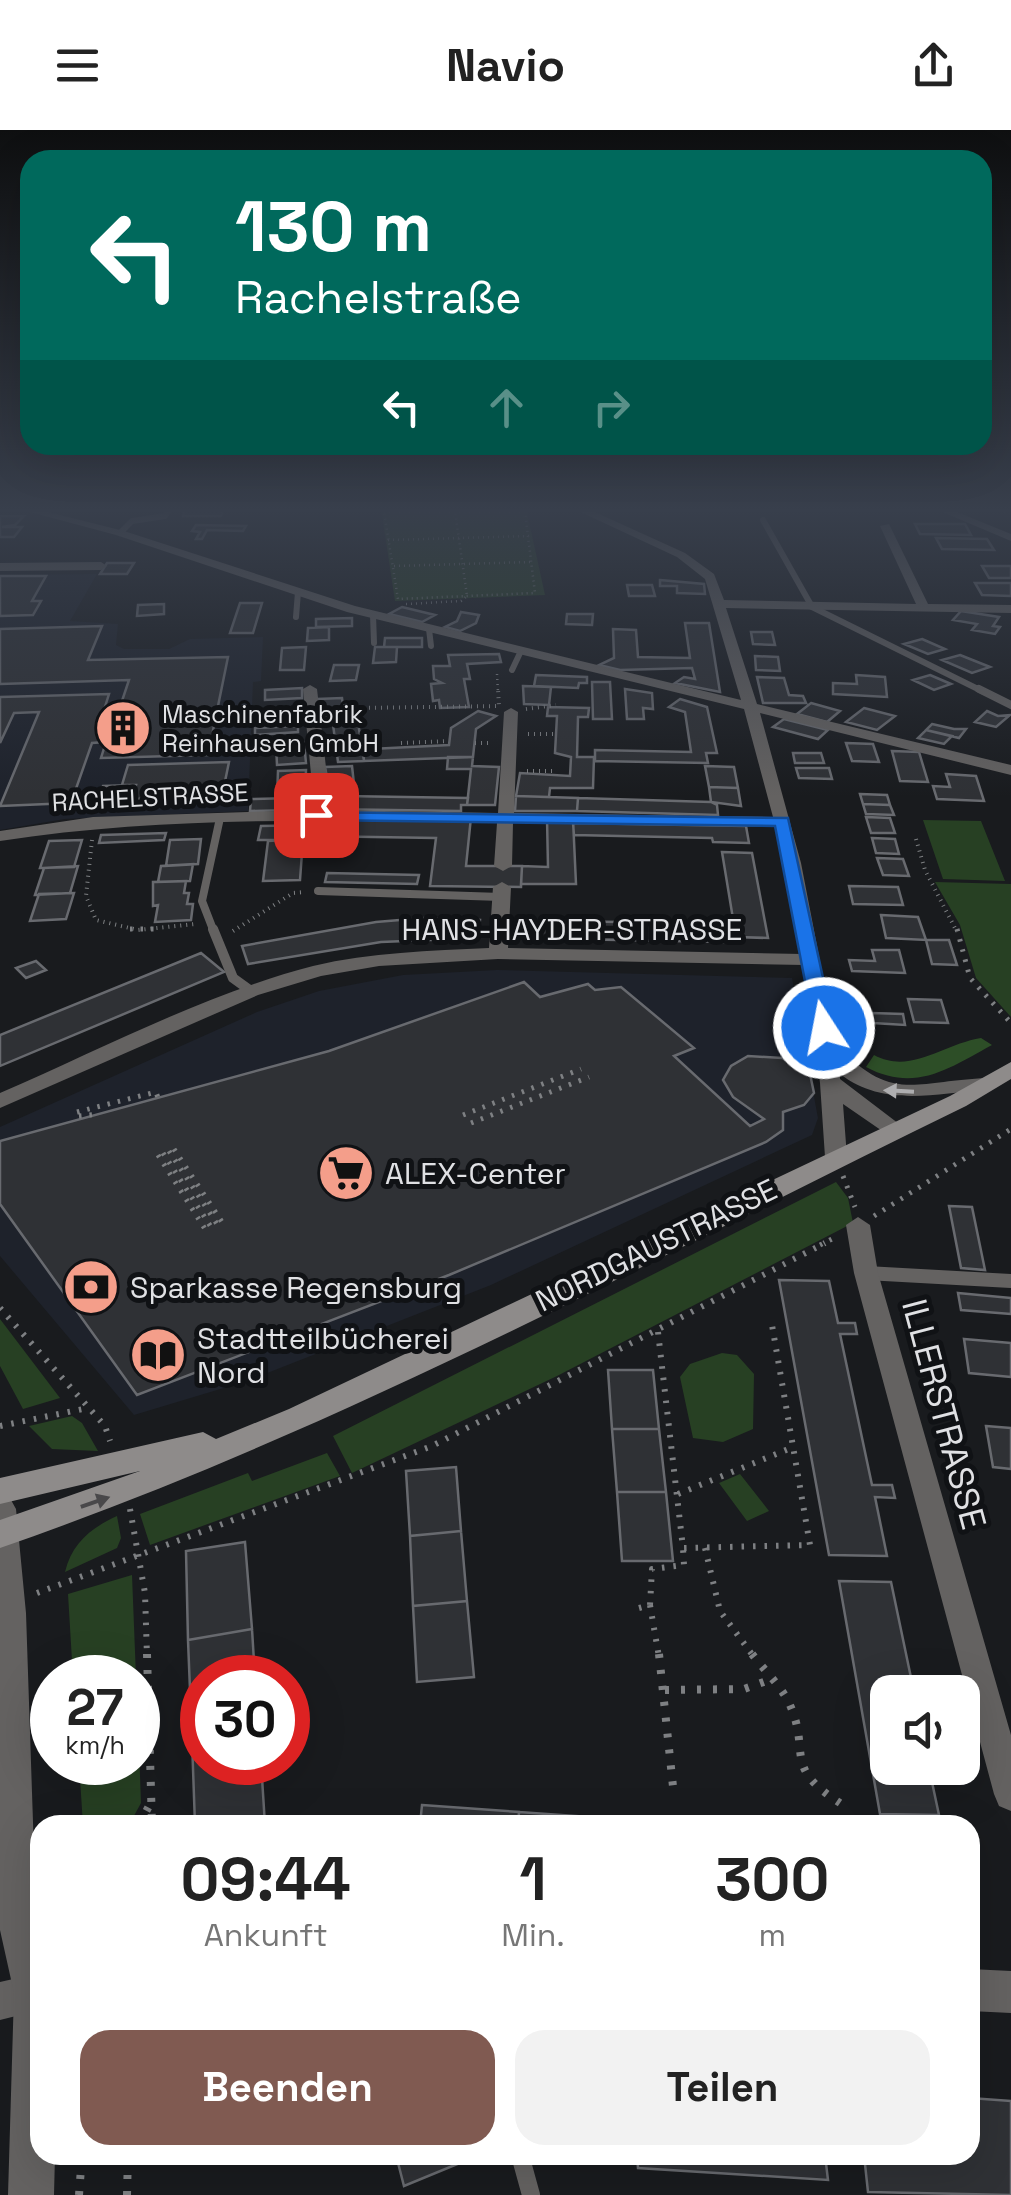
<!DOCTYPE html>
<html lang="de">
<meta charset="utf-8">
<style>
:root{--surface:#fff;--page:#f2f2f2;--text:#222;--muted:#767676;--accent:#805a51}
body{margin:0;font-family:"Space Grotesk",sans-serif;background:var(--page);color:var(--text);height:100vh;display:flex;flex-direction:column;font-size:38px;white-space:nowrap}
*{box-sizing:border-box;margin:0}
p{font-size:32px;color:var(--muted)}
.icon{flex:none;width:55px;height:55px;fill:none;stroke:currentColor;stroke-width:2;stroke-linecap:round;stroke-linejoin:round}
.map{position:relative;flex:1;overflow:hidden}
.sheet{position:absolute;left:30px;top:1685px;width:950px;height:350px;display:flex;flex-direction:column;background:var(--surface);border-radius:30px;box-shadow:0 10px 40px #0002}
.sheet>*{flex:none}
.hud{position:absolute;left:20px;top:20px;width:972px;height:305px;border-radius:30px;box-shadow:0 10px 40px #0002;background:#00695c;color:#fff;overflow:hidden}
.controls{position:absolute;left:870px;top:1545px;display:grid;gap:20px}
.controls a{display:grid;place-items:center;width:110px;height:110px;border-radius:20px;background:var(--surface);box-shadow:0 10px 40px #0002;font-size:50px}
.speed{position:absolute;left:30px;top:1525px;display:flex;gap:20px;font-size:50px;font-weight:700;text-align:center}
.speed>*{display:grid;place-content:center;width:130px;height:130px;border-radius:50%;background:var(--surface);box-shadow:0 10px 40px #0002;line-height:1}
.speed small{font-size:25px;font-weight:400}
.speed .limit{border:15px solid #d22;background:#fff;color:#111}
.pin{position:absolute;display:grid;place-items:center;width:85px;height:85px;color:#fff;margin:-42px;border-radius:20px;box-shadow:0 5px 15px #0006}
.me{position:absolute;width:110px;margin:-55px;rotate:349deg;stroke-linejoin:round;filter:drop-shadow(0 0 8px #0008)}
.turn{display:flex;align-items:center;gap:35px;height:210px;padding:0 50px;font-size:45px}
.turn .icon{width:130px;height:130px;stroke-width:2.5}
.turn b{display:block;font-size:70px;line-height:85px}
.lanes{display:flex;align-items:center;height:95px;padding:0 50px;background:#0003;justify-content:center;gap:50px;direction:ltr}
.lanes .off{opacity:.35}
.eta{display:flex;justify-content:space-evenly;align-items:center;height:170px;text-align:center}
.eta b{font-size:60px;font-weight:700;line-height:70px}
.cta{display:flex;gap:20px;margin-top:auto;padding:20px 50px}
.cta a{flex:1;height:115px;border-radius:30px;background:var(--accent);color:#fff;font-size:40px;font-weight:700;line-height:115px;text-align:center}
.cta a+a{background:var(--page);color:var(--text)}
header{display:flex;justify-content:space-between;align-items:center;height:130px;padding:0 50px;background:var(--surface);font-size:45px;font-weight:700}
.map>svg:first-child{display:block}
</style>
<header><svg class="icon" aria-label="menu" viewBox="0 0 24 24"><path d="M4 6h16M4 12h16M4 18h16"/></svg>Navio<svg class="icon" aria-label="share" viewBox="0 0 24 24"><path d="M12 15V3M7 8l5-5 5 5M5 13v7h14v-7"/></svg></header>
<div class="map">
<svg width="1011" height="2065" viewBox="0 0 1011 2065">
<rect width="100%" height="100%" fill="#191b1e"/>
<path fill="#1e222b" d="M97,444l-27,47 48,3 -2,21 8,4h45l21,-10 73,-2 -2,44 -8,1 -5,129 -183,8 -65,11v-255z
M497,840l295,8 26,140 -6,17 -321,150 -244,96 -113,34 -134,-159v-129l257,-115 62,-21 84,-16z"/>
<path fill="#274023" d="M381,378h145l19,87 -150,6z
M923,690l58,1 24,60 -62,-2z
M935,752l76,2v133l-35,-39 -16,-53z
M836,1052l12,16 5,25 -296,153 -205,97 -19,-37z
M0,1189l60,79 -37,11 -23,-43z
M722,1223l15,2 17,19 -1,55 -30,13 -30,-4 -13,-61 10,-13z
M72,1286l10,7 16,28 -46,-2 -23,-23z
M327,1323l13,23 -190,69 -10,-31 108,-41 4,8z
M740,1344l29,37 -22,10 -28,-38z
M117,1386l4,22 -4,10 -52,24c7,-29 26,-44 52,-56z
M132,1445l4,102h-63l-5,-83z
M138,1589l3,84 -12,22h-46l-4,-62 59,-1z"/>
<path fill="#2d4e27" d="M981,908l11,7c-44,24 -77,48 -126,22l8,-12c37,20 69,-11 107,-17z"/>
<path fill="#2f3135" stroke="#686a6f" stroke-width="2.5" d="M185,378h38l-2,8h-38z
M0,386h24l-9,9 -13,2h20l-8,10h-14z
M915,394h50l6,11 -51,-1z
M196,395l50,1 -3,5 -36,-1 -5,9h-6l4,-7 -8,-1z
M936,408l51,1 7,11 -52,-1z
M107,433h27l-7,11h-27z
M982,436h29v12h-22z
M0,446h46l-14,25h9l-8,14 -33,1z
M660,450l44,4 1,10 -28,-1v-7h-17z
M975,453h36v13l-29,-1z
M627,455h25l3,11h-26z
M240,473h22l-9,30h-23z
M164,474v10l-27,2 1,-11z
M402,477l33,8 -13,7 -33,-8z
M961,481l38,6 -6,9 7,1 -5,7 -23,-4 5,-6 -24,-4z
M461,482l18,3 -3,8 -16,8 -15,-4 12,-6z
M567,484h26l-1,11 -26,-1z
M352,488v8l-36,1v-8z
M685,493h24l11,69 -45,-9 9,-6 11,2 -3,-11 -72,2 -21,-5 15,-7 -1,-29 23,1 2,27 52,1z
M102,496l-14,34 140,-3 -20,98 -107,3 5,-16 -14,1 -21,60 -71,3 39,-94 -25,1 -14,30v-46l109,-3 -5,16h15l10,-30 -129,4v-55z
M329,497v13l-22,1 1,-13z
M751,502h21l3,13 -22,-1z
M385,508h37v9h-38z
M922,509l23,10 -17,5 -24,-10z
M306,517l-2,23h-24l2,-22z
M375,517h22l-1,15 -23,1z
M499,524l2,8 -34,2 3,15h-6l5,28 -29,1 -1,-8 -6,1 -2,-17 11,-1 -8,-4 -1,-13h17l-2,-11z
M960,525l30,12 -18,6 -30,-13z
M755,526l23,1 2,14 -24,-1z
M334,535h25l-3,15 -26,1z
M536,545l51,2v6h-8l-1,5 -44,-2z
M856,545l29,2 2,20 -54,-3v-11l24,1z
M930,545l21,9 -17,6 -21,-10z
M757,547l27,1 5,17 14,1 3,7h-43z
M592,552h18l2,37h-19z
M523,556l28,1 -2,18 -25,-1z
M302,558v10l-37,2v-10z
M625,559l27,4 1,16 -10,-1 1,11h-17z
M342,568l2,17 -24,1 -2,-17z
M680,569l27,8 10,46h-11l2,10 -113,-2v-11l96,2 -6,-40 -16,-5z
M811,573l29,8 -13,11 -30,-8z
M548,577l41,1 -1,9h-10l-1,40h17l-1,31h-43l-1,9 -33,-1 4,-23 50,3 1,-19 -16,-4 2,-37h-10z
M864,578l31,8 -18,14 -31,-8z
M478,581l18,5 -20,13 -3,28 -109,4 -1,-9 8,-3 78,-4 2,-17z
M987,581l11,5 12,-1 -14,12 -21,-5z
M297,582l1,5 -44,4v-6z
M357,586l7,45 -26,1 -6,-45z
M784,589l44,11 -10,9 -45,-12z
M932,594l22,5h12l-7,9 -33,-8z
M298,596v6l-43,3v-7z
M926,600l26,6 -8,8 -26,-6z
M304,612l2,21 -29,2 -1,-21z
M846,613l27,1 6,18 -27,-1z
M892,621l27,1 9,30 -28,-1z
M793,623h28l3,10h-29z
M448,627h25l-1,9 27,1 -4,38h-28l4,-36h-24z
M229,632l-7,34 -90,3 4,-14h-14l6,-20z
M352,636l3,27 -12,3 125,2 -1,7h-6v6l-138,-2 7,-16 -5,-26z
M705,636l29,1 4,21 -29,-1z
M796,638h33l3,11 -33,-1z
M306,640l-1,26 -28,1 1,-26z
M946,644l30,2 8,25 -47,-2 -4,-13 17,1z
M136,655l-5,18 -34,1 6,-18z
M709,657l29,1 3,18 -30,-4z
M860,664l27,1 3,10 -27,-1z
M516,666l62,2 -1,13h-62z
M292,668l-1,12 -41,1 1,-12z
M578,668l133,4 6,3 1,10 -141,-4z
M863,674l27,1 4,10 -28,-1z
M471,687l-5,49h56l-1,21 -91,-1 6,-48 -125,-2 4,-17z
M866,687l24,1 5,15h-24z
M547,688l26,1 3,65h-55l1,-18 26,1z
M573,693l173,3 3,17 -36,-1 -1,-4 -138,-3z
M313,695l-2,15h-53l3,-14z
M166,703l-2,7 -65,3 2,-8z
M872,708l23,1 4,15 -23,-1z
M201,709l-3,25 -32,2 4,-26z
M303,709l-3,41 -37,1 5,-40z
M82,710l-8,27 -34,1 9,-27z
M722,722l30,1 16,85 -32,-1z
M877,728l26,1 6,17 -26,-1z
M193,734l-3,17 -32,1 3,-16z
M78,736l-8,27 -35,2 9,-27z
M327,743l92,2 -2,9 -92,-2z
M186,751l-2,12h5l-2,11h6l-2,16 -36,2 3,-17 -5,1v-24z
M849,756l49,1 5,18 -50,-1z
M74,763l-8,26 -36,2 9,-27z
M881,785l37,2 8,23 -40,-2z
M424,788l56,2 -2,18 -97,4 -133,22 -6,-18 134,-24z
M515,790l206,4 2,18 -210,-4z
M926,810h23l8,25 -25,-1z
M872,820h27l6,23 -53,-2 -3,-11 26,1z
M201,823l23,19 -224,94v-31z
M36,831l10,9 -20,8 -10,-10z
M524,852l16,15 48,-13 7,6 26,-3 73,61 -20,8 76,70 14,-7 -31,-22 -10,-17 8,-14 17,-10 34,2 28,16 4,19 -10,12 -21,7v18l-17,12 -317,133 -312,120 -137,-191v-63l329,-90z
M908,869l33,1 7,23 -34,-1z
M871,883l32,1 2,11 -32,-2z
M949,1076l23,1 13,63 -24,-2z
M779,1150l50,1 9,42h17l2,11h-17l32,151h20l3,13 -20,-1 12,59 -58,-1z
M958,1163l53,5v16l-50,-4z
M964,1209l47,4v34l-42,-4z
M608,1240h45l6,59h-47z
M986,1296l25,2v41l-18,-2z
M612,1299h47l7,63h-49z
M456,1337l5,64 -51,5 -4,-65z
M617,1362h49l7,69h-51z
M461,1401l6,70 -54,5 -3,-70z
M245,1412l7,87 -64,11 -2,-89z
M839,1451l52,1 23,110h-26v76h41l10,47 -59,-1z
M467,1471l7,76 -57,5 -4,-76z
M252,1499l3,49h-53v60l-10,2 -4,-100z
M202,1608v24h59l4,63h-70l-3,-85z
M422,1675l97,7 -1,13h-98z
M519,1682l98,7v6h-99z
M617,1689l89,6h-89z
M970,1968l41,3v94l-143,-3 -4,-37h106z
M396,2025h75l1,3 -68,28z
M637,2025h188l3,25 -190,-12z"/>
<g fill="none" stroke-linecap="round" stroke-linejoin="round">
<path stroke="#7e8083" stroke-width="2.5" stroke-dasharray="1 4" stroke-linecap="butt" d="M383,378l1,4
M989,381h22
M384,382h141l10,81 -137,6z
M388,410l142,-4
M394,436l136,-4
M406,474l55,-3 6,-5 -12,-85
M497,544l1,18"/>
<path stroke="#7e8083" stroke-width="4" stroke-dasharray="1 5" stroke-linecap="butt" d="M357,578l142,-2 -1,-17
M526,579l30,-4
M528,604h28
M401,613l48,-2
M475,613h17
M527,641h30
M916,709l9,31 32,62
M92,710l-6,56 10,24 42,10 57,-6
M233,801l60,-38 12,-1"/>
<path stroke="#7e8083" stroke-width="5" stroke-dasharray="2.5 8" stroke-linecap="butt" d="M130,799h30
M957,799l13,49 41,45
M77,982l79,-20 2,6
M463,985l118,-46
M79,986l20,-2
M471,993l118,-46
M174,1019l48,73
M169,1021l48,73
M163,1023l48,74
M158,1025l47,74
M843,1046l12,31
M874,1086l137,-87
M820,1115l18,-9"/>
<path stroke="#7e8083" stroke-width="6" stroke-dasharray="2.5 9" stroke-linecap="butt" d="M0,1178l105,118 5,15
M658,1202l25,216 127,-3 -38,-220
M0,1296l88,-18
M678,1364l113,-46
M130,1379l15,84 2,64
M705,1418l15,63 34,46
M37,1463l395,-147 393,-203
M650,1475l9,52
M639,1478l11,-3 2,-36 32,-4 -1,-17"/>
<path stroke="#7e8083" stroke-width="8" stroke-dasharray="4 12" stroke-linecap="butt" d="M147,1524l5,171
M659,1524l15,142
M752,1524c12,16 30,33 38,51 21,48 -8,61 50,98
M665,1560l79,-1 28,-10
M139,1695l11,-21
M79,2065l3,-40
M127,2065l1,-40"/>
<path stroke="#646261" stroke-width="6" d="M763,390l48,85
M120,403l12,-12 33,-5 5,-8
M808,475l176,87
M373,485l1,28
M296,487l2,-25
M429,499l2,17
M512,540l8,-17"/>
<path stroke="#646261" stroke-width="8" d="M979,559l32,16
M318,761l183,6
M214,802l-12,-31 18,-83"/>
<path stroke="#646261" stroke-width="10" d="M213,799l20,49 18,13"/>
<path stroke="#646261" stroke-width="14" d="M866,1143l145,8"/>
<path stroke="#646261" stroke-width="18" d="M520,2025l11,40"/>
<path fill="#646261" fill-rule="evenodd" d="M15,378h17l92,23 231,75 386,94 -36,-121 -28,-22 -105,-49h14l99,45 29,21 10,26 192,4 -36,-78 9,-2 39,80 83,1v8l-285,-5 31,96 254,61v10l-251,-62 41,150 35,181c56,60 77,37 151,34l11,6 -11,6c-53,3 -102,18 -147,-16v5l67,51 -11,7 -8,-2 -45,-31 4,53 -11,7 -11,-7 -5,-74 -16,-118 -306,-6 -119,7 -58,10 -63,19 -258,113v-15c102,-44 205,-99 313,-127 58,-14 117,-15 176,-18l4,-61 9,-5 9,5 -3,61 294,6 -27,-127 -262,-4 -1,43 -9,5 -9,-5 3,-43c-166,-3 -333,-7 -497,18v-10l93,-14 216,-7 3,-25 -9,-96 7,-4 7,4 11,96 -3,25 173,3 6,-101 7,-4 7,4 -4,101 259,4 -29,-108 -397,-97 -231,-77z
M933,378h14l64,26v7z
M0,433l101,-1 6,4 -6,4 -101,1z
M858,1087l12,8 8,48 133,462v76l-12,-5 -5,-12 -140,-521 -8,-48z
M35,1844l5,2v34l-40,10v-38z"/>
<path fill="#646261" fill-rule="evenodd" d="M0,1366l11,4 5,9 10,104 10,299 4,16v227h15l-1,40h-46l6,-202 -14,-63z
M970,1839l41,2v42l-41,-2z"/>
<path fill="#8e8b8a" fill-rule="evenodd" d="M1011,932v17l-45,27c-318,155 -631,326 -966,442v-28l140,-49 -140,33v-26l203,-46 13,7 73,-30 661,-313z"/>
</g>
<defs><path id="oneway-solid" d="M-6-.8H1V-3.2L6.5 0L1 3.2V.8H-6Z" transform="scale(2.5)"/></defs>
<use fill="#aeaeb0" href="#oneway-solid" transform="translate(899 961) rotate(-177)"/>
<use fill="#49484a" href="#oneway-solid" transform="translate(95 1372) rotate(-19)"/>
<linearGradient id="sky" x2="0" y2="1"><stop stop-color="#0e0f10"/><stop offset="0.57" stop-color="#383f4c"/><stop offset="1" stop-color="#383f4c" stop-opacity="0"/></linearGradient>
<rect width="1011" height="667" fill="url(#sky)"/>
<path fill="#1a73e8" stroke="#114b97" stroke-width="2.5" d="M310,682l478,6 46,210 -10,6 -10,-6 -39,-202 -459,-6 -8,-5z"/>
<defs>
<g id="building-disc" transform="scale(2.875)"><circle r="9.5" fill="#f49e8a" stroke="#101215"/><path d="M-4-6H4V6H1V3H-1V6H-4ZM-2.5-4.3h1.7v1.8h-1.7ZM.8-4.3h1.7v1.8H.8ZM-2.5-1h1.7V.8h-1.7ZM.8-1h1.7V.8H.8Z" fill="#111"/></g>
<g id="supermarket-disc" transform="scale(2.875)"><circle r="9.5" fill="#f49e8a" stroke="#101215"/><path d="M-6-5.5h2.5l.6 2H6L4.5 2H-2.5L-4.4-4H-6ZM-1.5 3.2a1.3 1.3 0 1 0 .1 0ZM3 3.2a1.3 1.3 0 1 0 .1 0Z" fill="#111"/></g>
<g id="bank-disc" transform="scale(2.875)"><circle r="9.5" fill="#f49e8a" stroke="#101215"/><path d="M-6-4H6V4H-6ZM0-2.3a2.3 2.3 0 1 0 0 4.6a2.3 2.3 0 1 0 0-4.6Z" fill="#111"/></g>
<g id="library-disc" transform="scale(2.875)"><circle r="9.5" fill="#f49e8a" stroke="#101215"/><path d="M-6-4Q-3-5.5-.7-3.5V5Q-3 3-6 4ZM6-4Q3-5.5 .7-3.5V5Q3 3 6 4Z" fill="#111"/></g>
</defs>
<g fill-rule="evenodd">
<use href="#building-disc" x="123" y="598"/>
<use href="#supermarket-disc" x="346" y="1043"/>
<use href="#bank-disc" x="91" y="1157"/>
<use href="#library-disc" x="158" y="1225"/>
</g>
<g text-anchor="middle" dominant-baseline="central" stroke-width="10" stroke-linejoin="round" paint-order="stroke">
<g font-size="25" fill="#e0e1e4" stroke="#101215" text-anchor="start">
<text x="162" y="584">Maschinenfabrik<tspan x="162" dy="29">Reinhausen GmbH</tspan></text>
</g>
<g font-size="25" fill="#e0e1e4" stroke="#101215">
<text transform="translate(150 667) rotate(-3)">RACHELSTRASSE</text>
</g>
<g font-size="30" fill="#e0e1e4" stroke="#101215">
<text x="572" y="799">HANS-HAYDER-STRASSE</text>
<text transform="translate(656 1115) rotate(-26)">NORDGAUSTRASSE</text>
</g>
<g font-size="30" fill="#e0e1e4" stroke="#101215" text-anchor="start">
<text x="385" y="1043">ALEX-Center</text>
<text x="130" y="1157">Sparkasse Regensburg</text>
<text x="197" y="1208">Stadtteilbücherei<tspan x="197" dy="34">Nord</tspan></text>
</g>
<g font-size="35" fill="#e0e1e4" stroke="#101215">
<text transform="translate(944 1284) rotate(75)">ILLERSTRASSE</text>
</g>
</g>
</svg>
<div class="controls">
<a><svg class="icon" aria-label="sound" viewBox="0 0 24 24"><path d="M4 9h4l5-4v14l-5-4H4zM17 9q2 3 0 6"/></svg></a>
</div>
<div class="speed"><div>27<small>km/h</small></div><div class="limit">30</div></div>
<div class="pin" style="left:316px;top:685px;background:#d93025"><svg class="icon" aria-label="arrive" viewBox="0 0 24 24"><path d="M6 21V4h12l-3 4 3 4H6"/></svg></div>
<svg class="me" style="left:824px;top:898px" viewBox="-20 -20 40 40"><circle r="17" fill="#1a73e8" stroke="#fff" stroke-width="3"/><path d="M0-11L8 9 0 5-8 9z" fill="#fff"/></svg>
<div class="hud">
<div class="turn"><svg class="icon" aria-label="left" viewBox="0 0 24 24"><path d="M17 20v-9H6M10 6l-5 5 5 5"/></svg><div><b>130 m</b>Rachelstraße</div></div>
<div class="lanes"><svg class="icon" aria-label="left" viewBox="0 0 24 24"><path d="M17 20v-9H6M10 6l-5 5 5 5"/></svg><svg class="icon off" aria-label="ahead" viewBox="0 0 24 24"><path d="M12 20V5M6 11l6-6 6 6"/></svg><svg class="icon off" aria-label="right" viewBox="0 0 24 24"><path d="M7 20v-9h11M14 6l5 5-5 5"/></svg></div>
</div>
<section class="sheet">
<div class="eta">
<div><b>09:44</b><p>Ankunft</p></div>
<div><b>1</b><p>Min.</p></div>
<div><b>300</b><p>m</p></div>
</div>
<div class="cta"><a>Beenden</a><a>Teilen</a></div>
</section>
</div>
